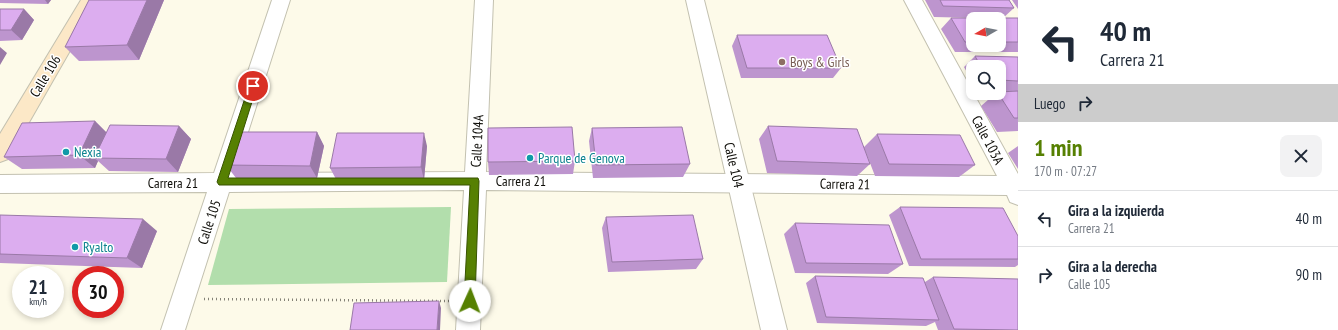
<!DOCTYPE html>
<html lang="es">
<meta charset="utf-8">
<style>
:root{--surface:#fff;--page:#f2f2f3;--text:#1f2937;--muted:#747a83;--line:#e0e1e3;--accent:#568002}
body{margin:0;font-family:"PT Sans Narrow",sans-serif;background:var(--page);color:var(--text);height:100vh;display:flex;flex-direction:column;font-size:15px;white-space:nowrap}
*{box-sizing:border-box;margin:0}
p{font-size:13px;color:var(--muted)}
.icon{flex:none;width:22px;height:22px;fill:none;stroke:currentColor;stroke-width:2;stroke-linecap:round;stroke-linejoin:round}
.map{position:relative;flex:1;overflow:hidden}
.details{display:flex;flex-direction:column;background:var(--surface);width:320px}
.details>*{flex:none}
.top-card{background:#fff;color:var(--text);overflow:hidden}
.needle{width:26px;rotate:261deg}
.controls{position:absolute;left:966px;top:12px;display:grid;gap:8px}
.controls a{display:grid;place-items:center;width:40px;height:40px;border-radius:8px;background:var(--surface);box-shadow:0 2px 6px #0003;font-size:20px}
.speed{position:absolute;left:12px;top:266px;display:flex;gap:8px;font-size:20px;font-weight:700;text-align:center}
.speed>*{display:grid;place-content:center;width:52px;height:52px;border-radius:50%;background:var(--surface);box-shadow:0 2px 6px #0003;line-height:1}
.speed small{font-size:10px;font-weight:400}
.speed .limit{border:6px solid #d22;background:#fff;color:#111}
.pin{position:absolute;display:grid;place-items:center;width:34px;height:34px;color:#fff;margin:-17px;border:2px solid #fff;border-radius:50%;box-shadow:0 1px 4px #0007}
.me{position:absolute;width:44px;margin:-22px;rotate:2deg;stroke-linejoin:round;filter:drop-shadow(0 0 3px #0008)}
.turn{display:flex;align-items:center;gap:14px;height:84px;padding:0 16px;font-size:18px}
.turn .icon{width:52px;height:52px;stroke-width:2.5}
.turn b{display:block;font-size:28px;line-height:34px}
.then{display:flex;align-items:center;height:38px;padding:0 16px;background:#0003;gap:8px;font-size:15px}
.round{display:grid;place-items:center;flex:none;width:42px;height:42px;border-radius:8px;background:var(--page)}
.overview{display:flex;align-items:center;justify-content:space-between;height:68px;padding:0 16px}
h1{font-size:24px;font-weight:700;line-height:30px;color:var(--accent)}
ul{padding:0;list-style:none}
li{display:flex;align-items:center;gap:12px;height:56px;padding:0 16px;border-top:1px solid var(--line)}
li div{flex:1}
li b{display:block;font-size:15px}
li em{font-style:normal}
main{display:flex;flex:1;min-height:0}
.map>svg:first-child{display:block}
</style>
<main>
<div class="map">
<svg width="1018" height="330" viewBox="0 0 1018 330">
<rect width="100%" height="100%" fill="#fdfae9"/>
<path fill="#b2deac" d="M451,207l-4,75 -239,3 21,-76z"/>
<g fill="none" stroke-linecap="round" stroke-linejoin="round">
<g stroke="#c3c1b0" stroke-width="2">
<path id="minor" d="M272,0h18l-55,173 230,-1 10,-172h18l-7,172 511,4 -93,-176h18l96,174v31l-8,-3 -3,-7 -521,-5 -6,140h-24l8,-140 -235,2 -44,138h-24l46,-138 -207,1v-18l214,-2z"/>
</g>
<g stroke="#c3c1b0" stroke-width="2">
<path id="tertiary" d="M686,0h18l83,330h-26z"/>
</g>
<g stroke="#c3c1b0" stroke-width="2">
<path id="secondary" d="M81,0h18l-91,159 -8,3v-28z"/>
</g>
<path stroke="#848277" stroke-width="2.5" stroke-dasharray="1 3" stroke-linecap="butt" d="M204,299l245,2"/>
<use href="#minor" fill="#fff" fill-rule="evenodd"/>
<use href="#tertiary" fill="#fff" fill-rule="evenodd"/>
<use href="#secondary" fill="#fce8c7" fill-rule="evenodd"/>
</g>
<path fill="#bd95ce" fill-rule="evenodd" d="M0,0h51l-3,4 -48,-1z
M89,0h75l-25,60 -60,1 -14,-14z
M925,0h84l5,8 -11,10h15v34h-63l-14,-23 10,-11h27l-44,-1zM973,19h26v26h-26z
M1012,0h6v9z
M0,9h24l10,11 -12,20 -22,1z
M737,35l104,33 -8,10h-92l-9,-32z
M975,56l43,1v34h-19v-24h-26v16l-9,-16z
M1018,91v40l-21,1 -16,-26 15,-13z
M95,121l12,12 72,-7 12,13 -13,33 -69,-1 -11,-10 -3,7 -73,1 -18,-12z
M768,126l96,21 13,-13 98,31 -16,12 -84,-1 -10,-26 5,14 -13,12 -90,-3 -8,-34z
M592,128l98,36 -7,13 -90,1 -4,-37z
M317,132l7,14 -7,32h-81l-10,-13z
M427,146l-3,34 -87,1 -7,-13z
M1018,146v23l-10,-16z
M575,161l-2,13 -84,1 -1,-13z
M900,207l118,29v29l-3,2 -106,-1 -20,-51z
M0,215l157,16 -15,37 -142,-5z
M606,217l97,42 -7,10 -88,3 -6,-44z
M795,223l108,41 -15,10 -93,-1 -11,-39z
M815,276l110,6 8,-5 85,53h-80l-3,-8 -9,4 -109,-3 -11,-40z"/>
<path fill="#9a79a7" d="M45,0h6l-3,4z
M147,0h17l-25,60 -12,-15z
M24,9l10,11 -12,20 -11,-10z
M0,47l7,6 -7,12z
M95,121l14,14 -15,23 4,3 -3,7 -16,-13z
M179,126l12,13 -13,33 -12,-13z
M317,132l7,14 -7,32 -7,-12z
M424,133l3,13 -3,34 -3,-13z
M143,219l14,12 -15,37 -15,-10z
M439,301l2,7 -1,22h-3z"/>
<path fill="#dcadef" stroke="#9a79a7" d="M89,0h58l-20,45 -62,2z
M940,0h69l5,8 -71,-2z
M0,9h24l-13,21h-11z
M951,18h67v24h-19v-23h-26v23h-8z
M737,35h90l14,33h-94z
M975,56l43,1v24l-19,-1v-13h-18z
M1018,91v27h-4l-16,-25h1v-1z
M95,121l-16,34 -75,2 18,-34z
M110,125l69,1 -13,33 -72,-1z
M768,126l89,3 13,35 -93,-3z
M572,127l3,34 -87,1v-34z
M682,127l8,37 -94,1 -4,-37z
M237,132h80l-7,34 -84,-1z
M337,133h87l-3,34 -91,1z
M877,134l83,1 15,30 -86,-1z
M900,207l103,1 15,28v23h-97z
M0,215l143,4 -16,39 -127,-4z
M693,215l10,44 -91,3 -6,-45z
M795,223l94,2 14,39 -97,-1z
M815,276l108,2 16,42 -113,-3z
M933,277l85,2v51l-64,-1z
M439,301l-2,29h-87l4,-27z"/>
<path fill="#568002" stroke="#385301" d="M253,83l4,3 -29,92h250l1,3 -4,120 -2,4 -3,1 -4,-1 -2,-4 6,-116h-251l-2,-3 32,-96z"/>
<circle fill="#8d6e63" stroke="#fff" stroke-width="1.5" cx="782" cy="62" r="4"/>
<g fill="#0f9aa8" stroke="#fff" stroke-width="1.5">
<circle cx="66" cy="152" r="4"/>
<circle cx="530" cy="158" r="4"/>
<circle cx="75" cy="247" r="4"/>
</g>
<g text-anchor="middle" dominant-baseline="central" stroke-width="3" stroke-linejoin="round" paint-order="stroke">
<g font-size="14" fill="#785e54" stroke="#fff" text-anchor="start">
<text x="790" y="62">Boys &amp; Girls</text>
</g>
<g font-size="14" fill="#0d0c07" stroke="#fff">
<text transform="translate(45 76) rotate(-59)">Calle 106</text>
<text transform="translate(988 140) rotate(62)">Calle 103A</text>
<text transform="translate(477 141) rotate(-87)">Calle 104A</text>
<text transform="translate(734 165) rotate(77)">Calle 104</text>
<text x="521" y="181">Carrera 21</text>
<text x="173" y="183">Carrera 21</text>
<text transform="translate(845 184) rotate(1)">Carrera 21</text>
<text transform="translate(209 222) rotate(-72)">Calle 105</text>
</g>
<g font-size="14" fill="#0d838f" stroke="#fff" text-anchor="start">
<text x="74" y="152">Nexia</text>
<text x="538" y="158">Parque de Genova</text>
<text x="83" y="247">Ryalto</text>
</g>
</g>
</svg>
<div class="controls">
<a><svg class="needle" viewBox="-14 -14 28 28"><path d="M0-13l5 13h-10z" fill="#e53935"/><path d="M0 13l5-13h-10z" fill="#747a83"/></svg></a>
<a><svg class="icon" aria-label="search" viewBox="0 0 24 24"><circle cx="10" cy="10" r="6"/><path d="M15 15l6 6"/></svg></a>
</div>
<div class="speed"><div>21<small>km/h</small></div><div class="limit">30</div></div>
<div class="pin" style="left:253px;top:86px;background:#d93025"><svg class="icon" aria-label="arrive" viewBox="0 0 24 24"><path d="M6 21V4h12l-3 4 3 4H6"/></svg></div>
<svg class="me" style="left:470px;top:301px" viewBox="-20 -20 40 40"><circle r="19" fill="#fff"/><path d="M0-13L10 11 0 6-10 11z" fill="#568002"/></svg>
</div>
<section class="details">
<div class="top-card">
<div class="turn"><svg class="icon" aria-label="left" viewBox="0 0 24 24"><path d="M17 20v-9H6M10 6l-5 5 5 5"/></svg><div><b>40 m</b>Carrera 21</div></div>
<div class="then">Luego<svg class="icon" aria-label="right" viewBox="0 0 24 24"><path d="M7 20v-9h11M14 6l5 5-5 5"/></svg></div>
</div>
<div class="overview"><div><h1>1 min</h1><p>170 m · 07:27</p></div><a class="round"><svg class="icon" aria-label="close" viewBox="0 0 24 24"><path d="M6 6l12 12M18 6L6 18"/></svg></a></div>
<ul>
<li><svg class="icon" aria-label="left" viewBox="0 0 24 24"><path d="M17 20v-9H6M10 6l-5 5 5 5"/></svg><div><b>Gira a la izquierda</b><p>Carrera 21</p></div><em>40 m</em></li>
<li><svg class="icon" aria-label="right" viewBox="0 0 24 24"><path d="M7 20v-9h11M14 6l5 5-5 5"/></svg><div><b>Gira a la derecha</b><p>Calle 105</p></div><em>90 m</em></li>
</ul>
</section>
</main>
